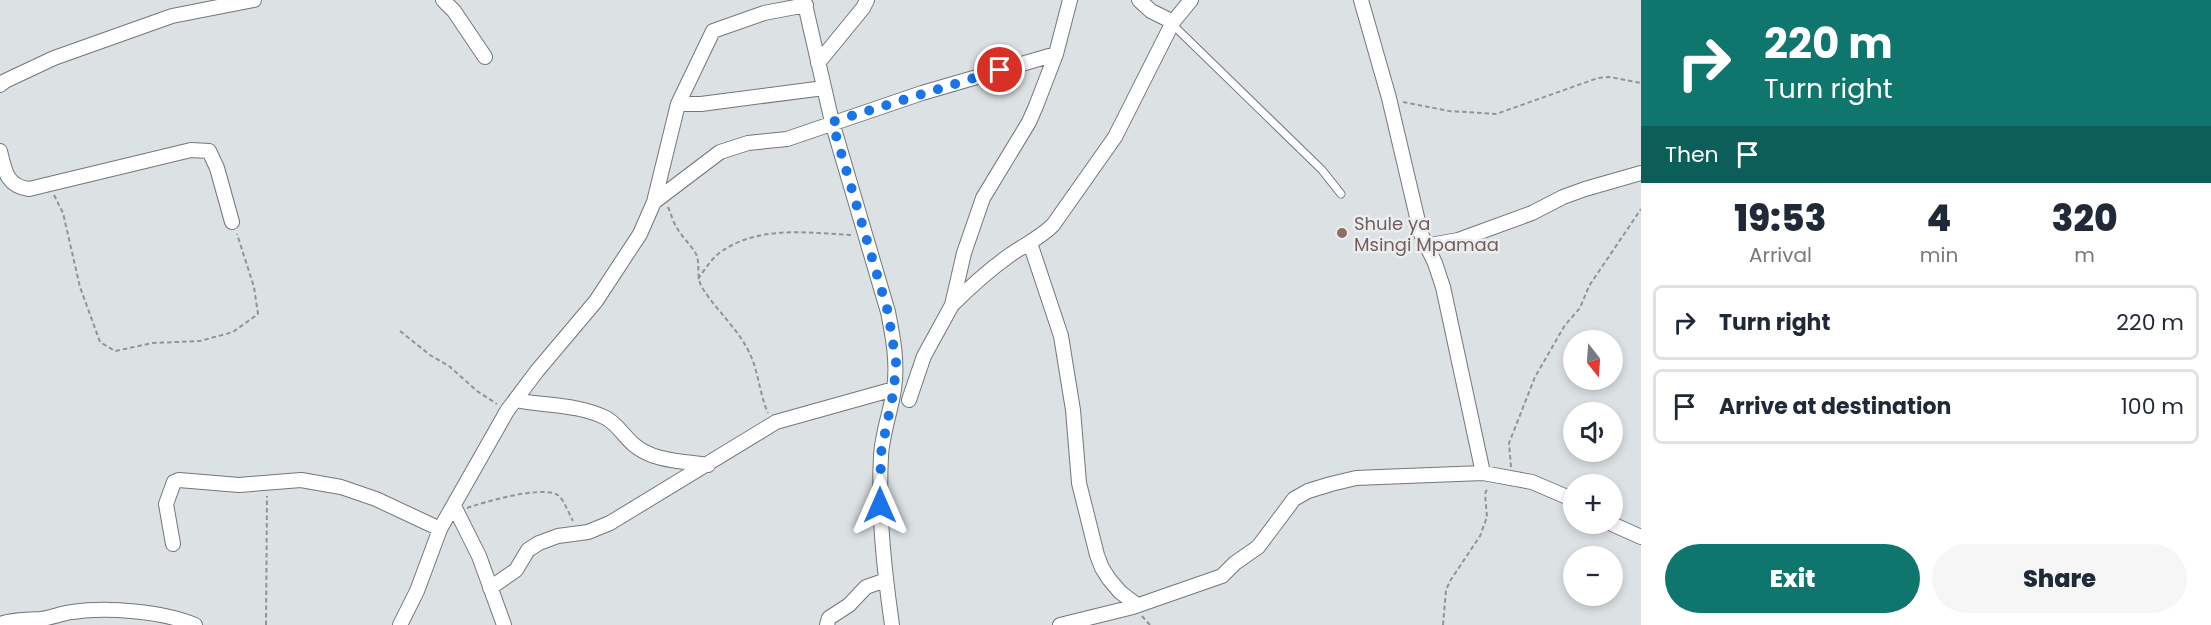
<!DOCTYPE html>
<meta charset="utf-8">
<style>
:root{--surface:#fff;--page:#f6f6f7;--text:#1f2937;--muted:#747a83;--line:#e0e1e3;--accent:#0f766e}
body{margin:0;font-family:Poppins,sans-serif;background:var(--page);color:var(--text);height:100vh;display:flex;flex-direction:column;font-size:22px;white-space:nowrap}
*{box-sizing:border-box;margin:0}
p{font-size:20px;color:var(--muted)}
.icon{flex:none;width:33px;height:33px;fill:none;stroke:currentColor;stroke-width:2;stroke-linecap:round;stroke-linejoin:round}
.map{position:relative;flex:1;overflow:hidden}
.side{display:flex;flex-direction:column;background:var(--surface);width:570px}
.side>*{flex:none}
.top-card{background:#0f766e;color:#fff;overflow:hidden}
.needle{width:39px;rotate:163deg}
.fabs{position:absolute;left:1563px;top:330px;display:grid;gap:12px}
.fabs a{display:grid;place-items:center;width:60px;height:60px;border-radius:50%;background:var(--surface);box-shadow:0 3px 9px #0003;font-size:30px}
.pin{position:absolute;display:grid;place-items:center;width:51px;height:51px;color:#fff;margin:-26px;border:3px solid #fff;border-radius:50%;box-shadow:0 2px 6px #0007}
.me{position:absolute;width:66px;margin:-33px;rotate:0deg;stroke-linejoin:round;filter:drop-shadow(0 0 4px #0008)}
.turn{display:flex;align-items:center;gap:21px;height:126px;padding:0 24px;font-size:27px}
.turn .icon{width:78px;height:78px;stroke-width:2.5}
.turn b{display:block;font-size:42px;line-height:51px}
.then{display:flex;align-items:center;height:57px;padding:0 24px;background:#0003;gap:12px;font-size:22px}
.eta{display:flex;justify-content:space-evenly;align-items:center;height:102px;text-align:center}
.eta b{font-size:36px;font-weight:800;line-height:42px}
.action{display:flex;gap:12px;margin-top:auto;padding:12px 24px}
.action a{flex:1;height:69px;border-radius:36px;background:var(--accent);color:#fff;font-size:24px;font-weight:800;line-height:69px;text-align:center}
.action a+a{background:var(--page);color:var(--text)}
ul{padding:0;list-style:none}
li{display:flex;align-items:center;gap:18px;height:75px;margin:0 12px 9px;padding:0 12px;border:3px solid var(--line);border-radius:9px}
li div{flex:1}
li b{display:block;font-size:22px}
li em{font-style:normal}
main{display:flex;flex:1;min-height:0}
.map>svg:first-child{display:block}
</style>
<main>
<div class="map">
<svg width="1641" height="625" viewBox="0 0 1641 625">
<rect width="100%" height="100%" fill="#dce1e4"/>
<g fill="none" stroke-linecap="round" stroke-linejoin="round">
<g stroke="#73777b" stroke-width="9">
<path id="service" d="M1172,24l150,146 19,24"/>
</g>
<g stroke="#73777b" stroke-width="16">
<path id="minor" d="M443,0l11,11 31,46
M804,0l28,122 56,190c5,25 10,51 6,77 -3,22 -12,45 -13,67 -3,57 3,113 11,169
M1139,0l12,11 22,11
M1361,0l28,98 32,136 14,29 8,24 40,186
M818,63l45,-55 4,-8
M0,85l5,-4 49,-23 118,-42 82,-16
M678,104h23l123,-16
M0,151c5,21 7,35 29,38l162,-39 18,1 8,17 15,54
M654,202l66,-50 28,-9 39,-4 135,-46 134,-39
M1030,243l31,93 12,74 6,73 18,72 5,13 7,11 11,13 17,13
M1425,246l33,-6 74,-27 31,-16 22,-8 56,-16
M952,305c18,-18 37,-35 58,-50 14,-10 30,-17 43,-30l62,-88 58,-115 18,-22
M515,400c29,6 64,4 91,18 11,6 18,18 27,26 20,18 51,17 75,21
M909,400l15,-44 28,-51 12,-52 19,-55 46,-76 7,-16 20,-52 14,-54
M454,506l25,50 25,69
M1612,524l29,13
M173,544l-7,-40 8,-22 5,-2 60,5 62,-5 40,7 35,12 64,30
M490,588l26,-18 12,-20 11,-7 19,-7 30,-4 22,-9 166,-101 118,-33
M0,624c14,-5 27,-4 41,-5 10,-1 21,-6 31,-7 34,-5 91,-1 123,13
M400,625l17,-34 23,-62 67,-118 30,-40 59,-70 44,-67 14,-32 24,-98 35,-73 51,-18 42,-8
M827,625l2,-7 20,-13 17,-18 20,-7
M1060,625l73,-18 89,-31 13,-13 23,-16 36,-48 14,-8 23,-7 25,-6 24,-1 103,-4 49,9 42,18"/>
</g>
<path stroke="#909496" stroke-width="2" stroke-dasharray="4.5 3" stroke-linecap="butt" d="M1403,102l46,9 47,3 102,-36 12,-1 31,6
M54,195l9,18 17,74 20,55 15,9 38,-8 47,-2 33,-9 25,-18 -4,-27 -17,-53
M668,207c3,7 5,15 9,21 5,9 14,17 19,26 5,11 -1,23 7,35 14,22 35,40 46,63 10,20 10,41 19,61
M698,279c7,-10 14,-21 24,-28 39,-26 86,-18 130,-16
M400,331l30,24 19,11 28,25 20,13
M1511,467l-2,-24 26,-66 30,-52 15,-17 9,-22 52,-77
M467,508c17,-6 79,-24 92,-12 6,6 10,18 14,25
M1142,616l8,9
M266,625l1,-129
M1443,625l3,-35 4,-9 30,-45 7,-19 -2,-23 3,-7"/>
<use href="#service" stroke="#fff" stroke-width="7"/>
<use href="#minor" stroke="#fff" stroke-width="14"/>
</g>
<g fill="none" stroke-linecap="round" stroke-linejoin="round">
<path stroke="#1a73e8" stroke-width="10" stroke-dasharray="0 18" d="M880,505l1,-52 13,-64 2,-27 -8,-50 -56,-190 168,-52"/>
</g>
<circle fill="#8d6e63" stroke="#e9eef2" stroke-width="2" cx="1342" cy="233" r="6"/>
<g text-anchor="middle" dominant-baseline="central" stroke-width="5" stroke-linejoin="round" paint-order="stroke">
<g font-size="18" fill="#785e54" stroke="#e9eef2" text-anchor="start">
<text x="1354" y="223">Shule ya<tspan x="1354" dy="21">Msingi Mpamaa</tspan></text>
</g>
</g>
</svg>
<div class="fabs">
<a><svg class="needle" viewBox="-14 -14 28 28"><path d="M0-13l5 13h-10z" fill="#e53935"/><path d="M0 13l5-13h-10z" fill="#747a83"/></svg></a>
<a><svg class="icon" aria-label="sound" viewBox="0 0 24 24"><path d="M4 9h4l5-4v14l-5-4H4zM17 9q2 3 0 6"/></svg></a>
<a>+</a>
<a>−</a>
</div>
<div class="pin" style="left:1000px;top:70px;background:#d93025"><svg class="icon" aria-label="arrive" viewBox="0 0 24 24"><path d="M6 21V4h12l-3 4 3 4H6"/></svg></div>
<svg class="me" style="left:880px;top:505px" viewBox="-20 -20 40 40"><path d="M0-17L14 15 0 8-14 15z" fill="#1a73e8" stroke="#fff" stroke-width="4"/></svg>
</div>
<section class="side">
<div class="top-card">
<div class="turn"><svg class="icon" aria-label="right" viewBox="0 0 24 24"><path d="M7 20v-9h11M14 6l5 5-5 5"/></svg><div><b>220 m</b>Turn right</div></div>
<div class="then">Then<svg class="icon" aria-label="arrive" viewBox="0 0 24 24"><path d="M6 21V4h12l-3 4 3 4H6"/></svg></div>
</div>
<div class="eta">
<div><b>19:53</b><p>Arrival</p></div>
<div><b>4</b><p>min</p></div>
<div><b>320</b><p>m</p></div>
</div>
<ul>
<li><svg class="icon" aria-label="right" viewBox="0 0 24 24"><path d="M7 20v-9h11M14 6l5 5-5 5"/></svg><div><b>Turn right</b></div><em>220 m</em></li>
<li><svg class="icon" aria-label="arrive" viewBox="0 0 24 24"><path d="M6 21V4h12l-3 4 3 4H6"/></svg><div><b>Arrive at destination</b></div><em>100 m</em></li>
</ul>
<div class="action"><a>Exit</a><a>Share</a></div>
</section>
</main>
